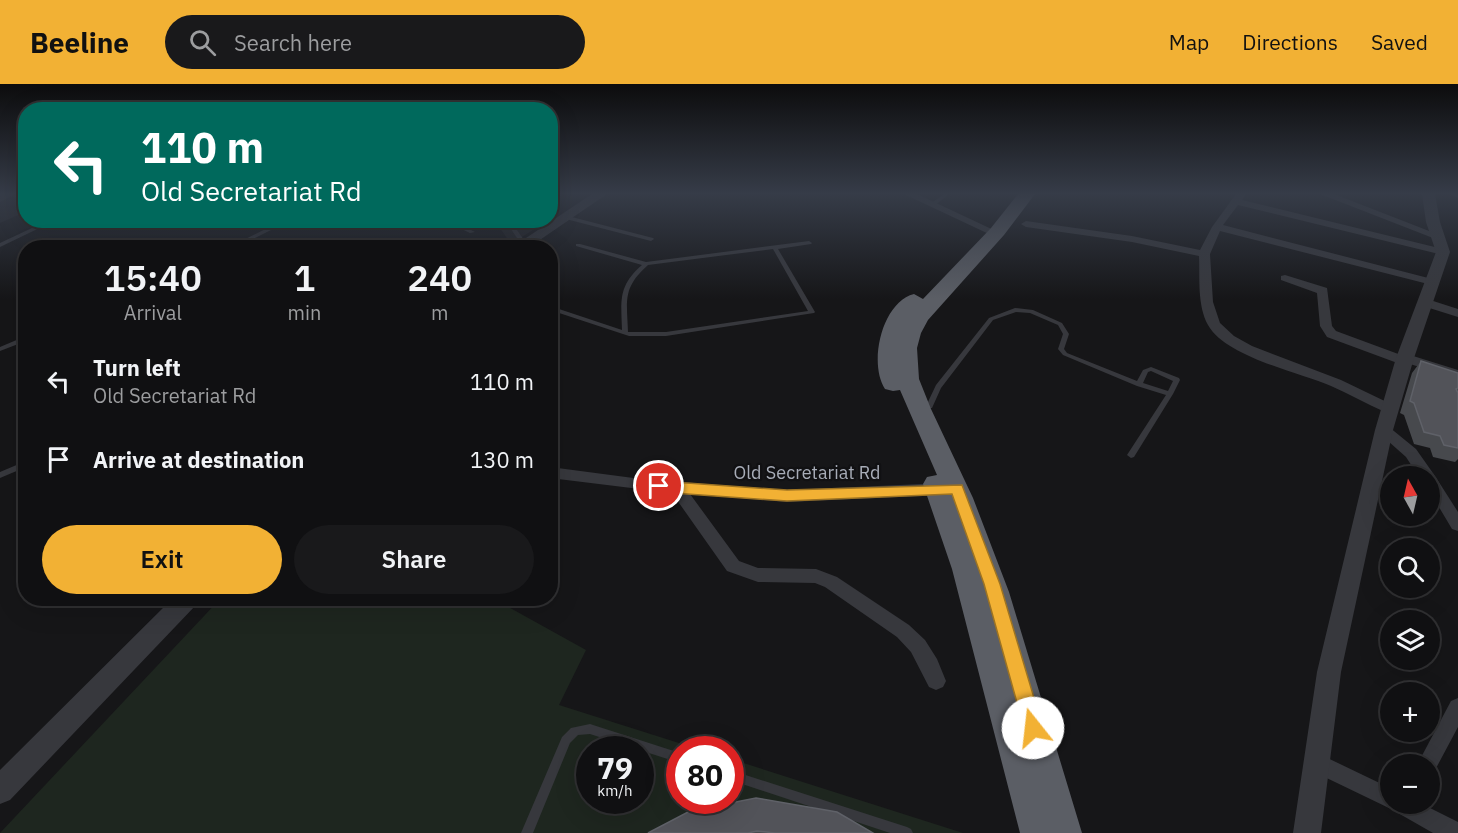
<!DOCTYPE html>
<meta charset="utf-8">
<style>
:root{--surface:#101012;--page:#19191b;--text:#f1f3f6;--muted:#9c9d9f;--line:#303032;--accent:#f2b134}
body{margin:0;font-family:"IBM Plex Sans",sans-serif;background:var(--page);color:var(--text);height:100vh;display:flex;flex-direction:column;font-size:22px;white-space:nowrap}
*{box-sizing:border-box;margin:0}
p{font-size:20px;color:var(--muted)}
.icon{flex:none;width:33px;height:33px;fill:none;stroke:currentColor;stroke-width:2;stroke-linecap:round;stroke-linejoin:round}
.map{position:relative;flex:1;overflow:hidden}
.details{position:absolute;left:18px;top:156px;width:540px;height:366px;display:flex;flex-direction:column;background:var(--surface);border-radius:24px;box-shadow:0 6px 24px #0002,0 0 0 2px var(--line)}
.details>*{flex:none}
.top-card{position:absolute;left:18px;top:18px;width:540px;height:126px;border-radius:24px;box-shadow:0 6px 24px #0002,0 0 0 2px var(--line);background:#00695c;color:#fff;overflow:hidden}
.needle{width:39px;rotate:352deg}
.tools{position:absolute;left:1380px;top:382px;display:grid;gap:12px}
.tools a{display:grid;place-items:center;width:60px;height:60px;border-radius:50%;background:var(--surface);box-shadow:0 6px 24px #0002,0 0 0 2px var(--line);font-size:30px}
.speed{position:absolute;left:576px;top:652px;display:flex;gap:12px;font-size:30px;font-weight:700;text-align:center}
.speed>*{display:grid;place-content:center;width:78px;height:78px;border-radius:50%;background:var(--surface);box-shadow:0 6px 24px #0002,0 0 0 2px var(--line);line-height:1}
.speed small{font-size:15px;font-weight:400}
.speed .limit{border:9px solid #d22;background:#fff;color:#111}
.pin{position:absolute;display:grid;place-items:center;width:51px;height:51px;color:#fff;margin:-26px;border:3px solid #fff;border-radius:50%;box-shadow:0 2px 6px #0007}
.me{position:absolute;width:66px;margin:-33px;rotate:344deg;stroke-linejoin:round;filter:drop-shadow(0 0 4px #0008)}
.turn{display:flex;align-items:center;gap:21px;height:126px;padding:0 24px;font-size:27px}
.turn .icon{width:78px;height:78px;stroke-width:2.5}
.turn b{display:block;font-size:42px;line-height:51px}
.eta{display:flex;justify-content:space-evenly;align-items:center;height:102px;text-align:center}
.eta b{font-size:36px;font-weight:600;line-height:42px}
.primary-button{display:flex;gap:12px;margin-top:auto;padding:12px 24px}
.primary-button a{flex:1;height:69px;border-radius:36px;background:var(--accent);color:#111;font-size:24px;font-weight:600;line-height:69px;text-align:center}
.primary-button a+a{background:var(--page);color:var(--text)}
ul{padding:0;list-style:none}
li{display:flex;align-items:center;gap:18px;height:78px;padding:0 24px}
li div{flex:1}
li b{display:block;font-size:22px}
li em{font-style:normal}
header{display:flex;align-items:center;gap:36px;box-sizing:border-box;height:84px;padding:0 30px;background:var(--accent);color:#111}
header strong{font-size:28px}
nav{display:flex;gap:33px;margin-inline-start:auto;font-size:21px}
.search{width:420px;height:54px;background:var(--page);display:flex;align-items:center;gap:15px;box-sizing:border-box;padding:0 21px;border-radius:33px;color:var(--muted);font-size:22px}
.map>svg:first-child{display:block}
</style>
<header>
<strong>Beeline</strong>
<div class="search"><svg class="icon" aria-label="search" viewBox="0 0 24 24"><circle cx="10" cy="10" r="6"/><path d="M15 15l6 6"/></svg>Search here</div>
<nav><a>Map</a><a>Directions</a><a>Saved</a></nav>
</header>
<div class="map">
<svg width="1458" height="749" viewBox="0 0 1458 749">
<rect width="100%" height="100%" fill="#161618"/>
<path fill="#222225" d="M0,110h25v18l-25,11z
M495,137h52l-36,23z"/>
<path fill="#1e261f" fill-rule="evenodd" d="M327,514l15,6 13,-6h137l94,52 -27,55 142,45h-21v51h50l1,-42 232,74h-963l220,-234zM590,666h50v51h-50z"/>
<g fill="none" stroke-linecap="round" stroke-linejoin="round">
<path fill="#37383d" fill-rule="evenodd" d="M944,110h5l-15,12h-4v-2z
M564,131l89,23 1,1 -3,2 -89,-23v-2z
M49,136h7l-56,27v-4z
M284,136h7l-56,28h-8z
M443,136h7l25,12 -5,1z
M505,136h5l16,23 -1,1h-4z
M531,136h7l13,7 -5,1z
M809,157l3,2 -1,1 -33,5 37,63 -1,1 -148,23h-37l-79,-26v-4l72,24c-1,-30 -4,-44 20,-65l-66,-19v-2h4l66,18zM773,165l35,62 -142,21h-38c-1,-31 -6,-44 20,-67z
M434,162l11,2h-13z
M1015,224l18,2 29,13 7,11 -5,15 3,4 70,28 6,-11 8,-3 28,11 1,2 -7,14 -39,63 -3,1 -4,-3 39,-60 -29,-9 -74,-31 -5,-6 5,-15 -5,-9 -28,-12 -14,-1 -23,8 -52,68 -9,20h-14l-2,-2 2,-2h9l9,-19 53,-67zM1151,287l22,10 -5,10 -25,-8 5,-11z
M26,252v5l-26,10v-4z
M26,377v6l-26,11v-6z
M590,640l90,29v10l-90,-29 -12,1 -8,8 -37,90h-12l41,-96 9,-9z
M730,686l177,57 4,2 2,4h-23l-160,-53z"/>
<path fill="#37383d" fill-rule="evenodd" d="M904,110h13l83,39 -5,3 -4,-1z
M1236,110h10l-4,6 205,50 2,2 -6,3 -205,-50 -15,20 213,55 2,2 -6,3 -212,-54 -10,23 3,48 7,21 14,13 18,10 89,34 54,26 2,3 -2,3h-10c-18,-8 -36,-18 -54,-26 -33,-14 -105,-29 -123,-61 -11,-20 -8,-47 -9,-69l-67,-14 -106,-15 -5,-3 5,-3 106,15 68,14 12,-23z
M1320,110h14l108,42 -1,2h-8z
M1450,110h8v4z
M1285,191l42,13 5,38 4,5 65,24h9l48,15v9l-48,-15h-10l-73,-27 -7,-11 -3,-33 -36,-13v-4z
M1427,215l31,10v8l-35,-11v-6z
M1384,341l5,2 27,22 19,27 23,36v19l-6,-2 -22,-37v-15h-11l-13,-20 -27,-24 -2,-3 2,-3z
M550,383l91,12 146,11 158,-7 6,2 2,4 -2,4 -6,2 -158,7 -97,-8 49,67 19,7 58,1 21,8 72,48 16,15 12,19 9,22 -3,6 -7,3 -7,-3 -18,-35 -14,-15 -72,-50 -10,-4 -57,-1 -31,-11 -55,-78 -122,-15z
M1458,614v29l-24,45 -4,2v-9h-13l34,-64z
M1315,668l75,36v16h32l36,18v11h-25l-42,-24 -83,-40 -3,-7 3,-7z"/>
<path fill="#37383d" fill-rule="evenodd" d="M0,110h15l-15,8z
M592,110h15l-79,54h-17z
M1422,110h13l5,28 10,30 -36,106 -21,72 -52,242 -20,161h-28l24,-161 58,-242 21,-72 40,-106 -10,-30z
M173,514h26l-3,7 -186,195 -10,4v-34z"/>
<path fill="#5b5e65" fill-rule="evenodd" d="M1018,110h17l-31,41 -76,85 -7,13 -4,15 2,31 12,30 42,89 36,94 73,241h-62l-68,-264 -29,-85 4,-7 10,-2 -37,-85 -7,1 -8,-2c-17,-26 -3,-87 29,-95l9,5 68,-71z"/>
</g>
<path fill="#47494d" d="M1421,277l37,12v86l-3,3 -22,-5 -3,-9 -16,-4 -10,-29 -4,-2 12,-40z
M690,727l183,22h-225z"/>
<path fill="#2f3033" d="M552,110h8l-10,10v-8z"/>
<path fill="#525359" stroke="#5f6168" stroke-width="1.5" d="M1421,277l37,12v15l-2,1 2,4v55l-14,-3 -4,-9 -16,-4 -10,-29 -4,-2z
M756,714l81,14 36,21h-98l-18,-2 -9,2h-100l42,-22z"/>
<linearGradient id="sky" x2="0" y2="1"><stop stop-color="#0c0c0d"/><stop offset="0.51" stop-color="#363c48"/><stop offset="1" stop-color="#363c48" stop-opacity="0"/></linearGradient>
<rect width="1458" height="215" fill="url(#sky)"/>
<path fill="#f2b134" stroke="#9d7322" stroke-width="1.5" d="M659,397l128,9 175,-5 38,99 43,144 -3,6 -7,3 -6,-3 -3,-6 -40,-144 -32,-90 -165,7 -128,-9 -7,-6z"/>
<g text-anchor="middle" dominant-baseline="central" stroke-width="4.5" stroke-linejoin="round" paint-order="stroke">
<g font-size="18" fill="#a8adb8" stroke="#111113">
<text x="807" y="388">Old Secretariat Rd</text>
</g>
</g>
</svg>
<div class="tools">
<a><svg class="needle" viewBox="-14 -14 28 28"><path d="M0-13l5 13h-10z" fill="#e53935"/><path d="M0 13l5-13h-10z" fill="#9c9d9f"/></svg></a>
<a><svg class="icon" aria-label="search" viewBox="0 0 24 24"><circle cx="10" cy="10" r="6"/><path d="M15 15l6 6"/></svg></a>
<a><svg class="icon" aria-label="layers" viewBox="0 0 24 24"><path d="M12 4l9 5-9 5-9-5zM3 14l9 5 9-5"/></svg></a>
<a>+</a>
<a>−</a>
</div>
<div class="speed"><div>79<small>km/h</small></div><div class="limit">80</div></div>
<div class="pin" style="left:659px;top:402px;background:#d93025"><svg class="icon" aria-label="arrive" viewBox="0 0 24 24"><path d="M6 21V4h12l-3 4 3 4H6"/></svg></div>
<svg class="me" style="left:1033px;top:644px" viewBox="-20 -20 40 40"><circle r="19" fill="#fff"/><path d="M0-13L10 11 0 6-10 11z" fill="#f2b134"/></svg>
<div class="top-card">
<div class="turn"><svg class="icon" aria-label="left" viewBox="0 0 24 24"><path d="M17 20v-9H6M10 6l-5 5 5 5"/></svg><div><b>110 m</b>Old Secretariat Rd</div></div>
</div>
<section class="details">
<div class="eta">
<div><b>15:40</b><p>Arrival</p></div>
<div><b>1</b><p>min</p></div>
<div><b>240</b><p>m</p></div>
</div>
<ul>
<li><svg class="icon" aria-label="left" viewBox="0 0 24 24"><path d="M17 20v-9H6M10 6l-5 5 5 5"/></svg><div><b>Turn left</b><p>Old Secretariat Rd</p></div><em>110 m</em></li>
<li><svg class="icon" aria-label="arrive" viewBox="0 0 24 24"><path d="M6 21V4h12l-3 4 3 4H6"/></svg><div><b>Arrive at destination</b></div><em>130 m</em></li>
</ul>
<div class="primary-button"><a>Exit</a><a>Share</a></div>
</section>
</div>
